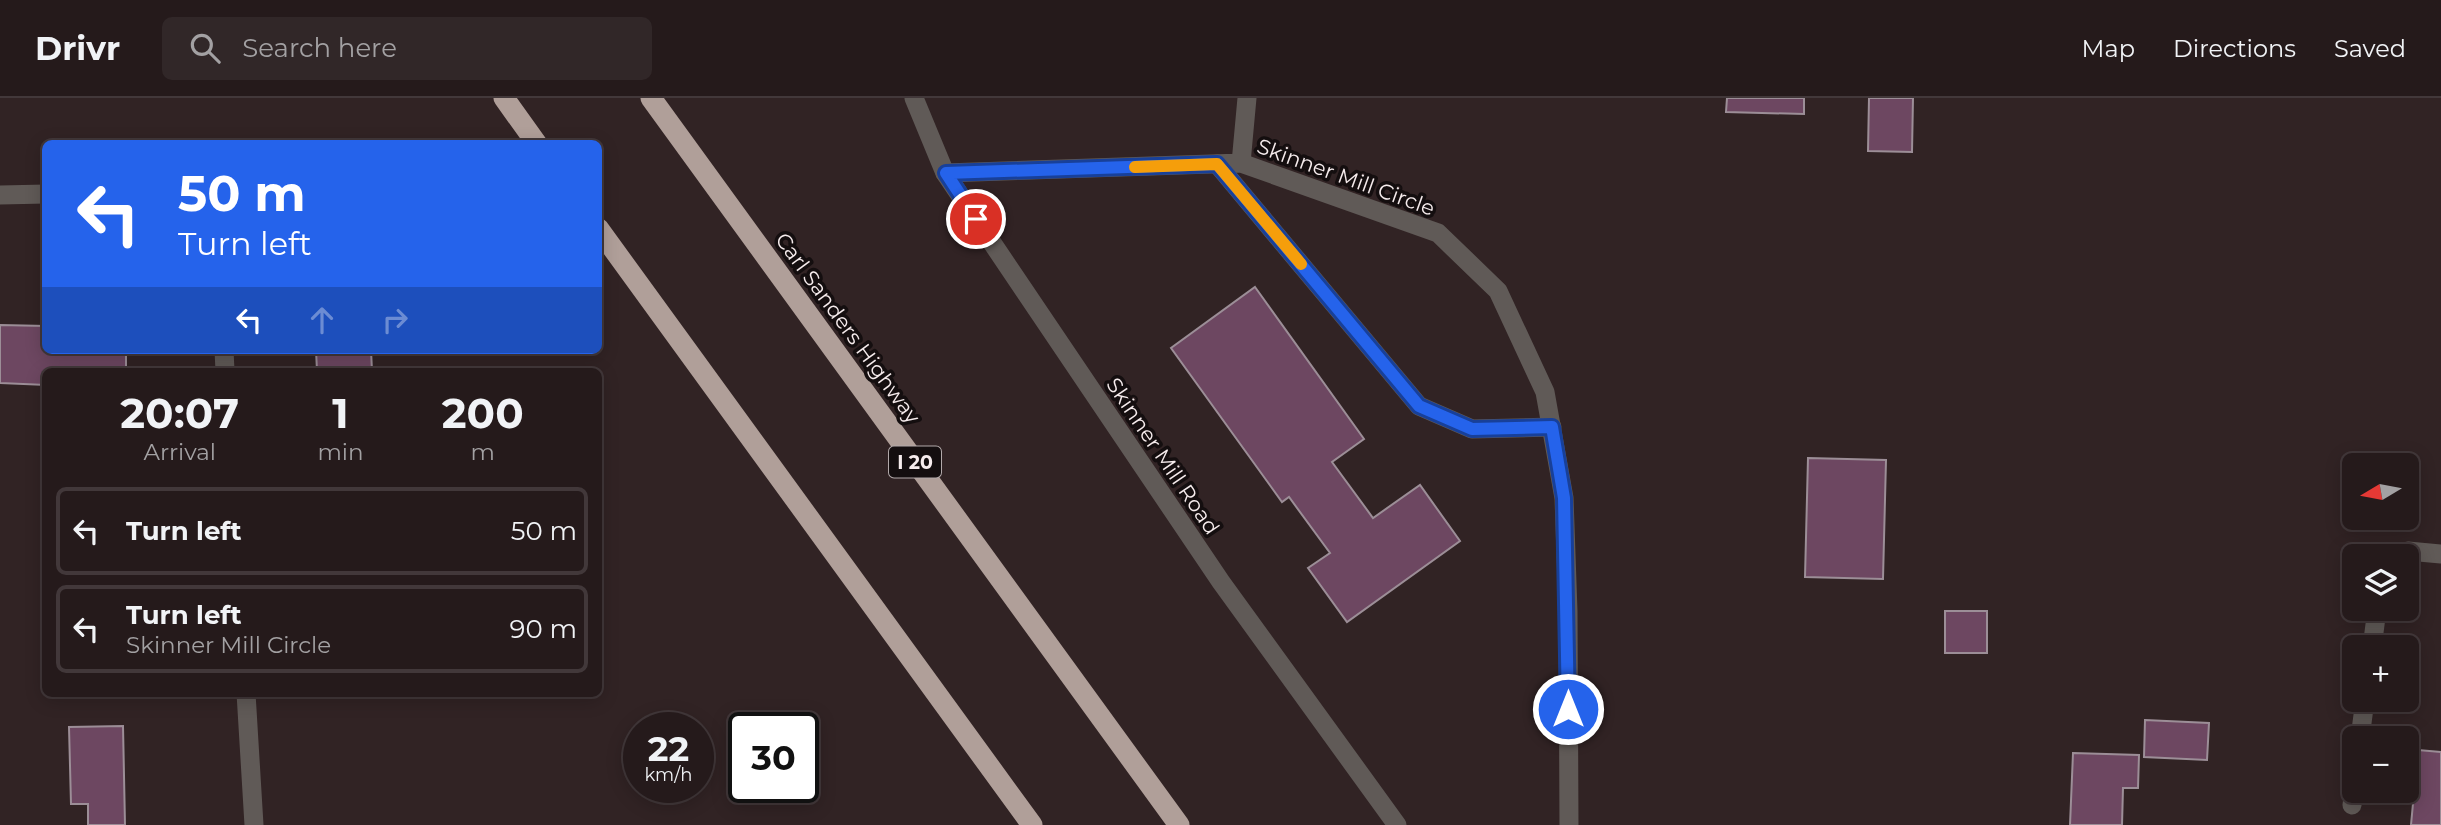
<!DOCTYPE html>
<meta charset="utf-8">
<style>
:root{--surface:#251a1b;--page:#312728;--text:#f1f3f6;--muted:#a3a1a3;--line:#42383a}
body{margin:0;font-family:Montserrat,sans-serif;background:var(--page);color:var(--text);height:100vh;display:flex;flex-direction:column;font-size:26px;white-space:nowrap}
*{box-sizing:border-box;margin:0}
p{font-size:23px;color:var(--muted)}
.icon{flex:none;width:38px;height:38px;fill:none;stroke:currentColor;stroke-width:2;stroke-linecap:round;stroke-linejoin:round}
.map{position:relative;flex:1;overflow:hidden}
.side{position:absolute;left:42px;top:270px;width:560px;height:329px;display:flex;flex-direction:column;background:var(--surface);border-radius:10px;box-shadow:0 4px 18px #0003,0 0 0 2px var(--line)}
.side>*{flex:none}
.top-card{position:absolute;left:42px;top:42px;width:560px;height:214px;border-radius:10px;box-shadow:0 4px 18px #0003,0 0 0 2px var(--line);background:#2563eb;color:#fff;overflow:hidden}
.needle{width:46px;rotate:260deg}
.fabs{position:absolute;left:2342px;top:355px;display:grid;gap:14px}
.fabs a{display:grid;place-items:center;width:77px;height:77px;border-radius:10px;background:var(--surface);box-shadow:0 4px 18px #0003,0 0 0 2px var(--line);font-size:35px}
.speed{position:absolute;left:623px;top:614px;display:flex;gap:14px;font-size:35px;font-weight:700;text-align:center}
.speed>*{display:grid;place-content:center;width:91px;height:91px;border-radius:50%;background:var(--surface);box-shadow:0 4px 18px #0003,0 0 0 2px var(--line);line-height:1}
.speed small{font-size:18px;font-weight:400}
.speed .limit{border:4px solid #111;border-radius:10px;background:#fff;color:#111}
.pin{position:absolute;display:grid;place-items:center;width:60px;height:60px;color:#fff;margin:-30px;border:4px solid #fff;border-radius:50%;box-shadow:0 2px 7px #0007}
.me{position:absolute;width:77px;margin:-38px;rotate:0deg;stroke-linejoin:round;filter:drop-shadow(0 0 5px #0008)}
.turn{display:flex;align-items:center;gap:24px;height:147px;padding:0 21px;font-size:32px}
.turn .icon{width:91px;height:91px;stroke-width:2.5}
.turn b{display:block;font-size:49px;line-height:60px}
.lanes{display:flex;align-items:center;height:66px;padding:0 21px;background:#0003;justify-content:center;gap:35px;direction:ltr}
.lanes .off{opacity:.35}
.eta{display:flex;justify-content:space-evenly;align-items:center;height:119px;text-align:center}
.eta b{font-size:42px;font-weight:700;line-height:49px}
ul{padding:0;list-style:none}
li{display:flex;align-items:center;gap:21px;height:88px;margin:0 14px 10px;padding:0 7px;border:4px solid var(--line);border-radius:10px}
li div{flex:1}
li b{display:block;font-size:26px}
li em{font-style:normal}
header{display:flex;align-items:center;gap:42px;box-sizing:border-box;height:98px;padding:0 35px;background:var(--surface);border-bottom:2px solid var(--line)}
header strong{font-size:33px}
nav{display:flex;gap:38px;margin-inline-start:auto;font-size:24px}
.search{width:490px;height:63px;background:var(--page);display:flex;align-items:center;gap:18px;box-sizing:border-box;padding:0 24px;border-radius:10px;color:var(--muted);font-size:26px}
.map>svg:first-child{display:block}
</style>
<header>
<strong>Drivr</strong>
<div class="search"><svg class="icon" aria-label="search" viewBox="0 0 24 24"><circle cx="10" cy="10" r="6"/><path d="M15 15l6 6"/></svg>Search here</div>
<nav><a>Map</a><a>Directions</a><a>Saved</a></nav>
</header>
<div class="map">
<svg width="2441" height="727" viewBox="0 0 2441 727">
<rect width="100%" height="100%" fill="#312324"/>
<path fill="#6d4761" stroke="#9c8e97" stroke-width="2" d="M1727,0h77v16l-78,-2z
M1869,0h44l-1,54 -44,-1z
M1255,189l109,152 -32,23 41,56 47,-33 40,56 -113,81 -39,-54 22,-15 -41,-56 -7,5 -111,-154z
M0,227l46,1v24h80v21h-80v14l-46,-2z
M316,252h55l1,21h-55z
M1808,360l78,2 -3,119 -78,-2z
M1945,513h42v42h-42z
M2145,622l64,3 -2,37 -63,-3z
M123,628l2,99h-37v-21h-17l-2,-77z
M2418,652l23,2v73h-30z
M2073,655l66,2 -1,33h-15l-1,37h-52z"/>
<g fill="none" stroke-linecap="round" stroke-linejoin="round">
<path stroke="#605a57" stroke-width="19" d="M1217,66l202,242 53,23 80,-2
M2392,458l16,-5 33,3
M2372,550l5,-39
M2360,640l5,-38
M2352,707l2,-15"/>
<path stroke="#605a57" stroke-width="19" d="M1241,65l6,-65
M945,75l296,-10 197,70 60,58 47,101 19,106 4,113 1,214
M0,97l46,-1
M224,252l1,21
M246,595l8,132"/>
<path stroke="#605a57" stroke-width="19" d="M914,0l31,75 276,409 176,243"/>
<path stroke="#b09f99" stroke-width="21" d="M504,0l33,46
M651,0l528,727
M598,130l434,597"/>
</g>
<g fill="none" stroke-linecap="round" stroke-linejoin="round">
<g stroke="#184099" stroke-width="18">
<path id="route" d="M976,121l-30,-46 271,-9 202,242 53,23 80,-2 12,71 4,211"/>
</g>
<use href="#route" stroke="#2563eb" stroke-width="12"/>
<path stroke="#f59e0b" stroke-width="12" d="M1135,69l82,-3 84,100"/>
</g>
<g text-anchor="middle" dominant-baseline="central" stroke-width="7" stroke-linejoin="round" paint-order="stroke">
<rect fill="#140e0f" stroke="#b2a9aa" stroke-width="2" x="889" y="348.5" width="52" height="31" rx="5"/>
<g font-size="19" font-weight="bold" fill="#f6eced">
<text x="915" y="364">I 20</text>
</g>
<g font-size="21" fill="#f6eced" stroke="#140e0f">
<text transform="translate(1346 79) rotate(20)">Skinner Mill Circle</text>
<text transform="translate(848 230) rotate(54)">Carl Sanders Highway</text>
<text transform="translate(1163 358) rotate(56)">Skinner Mill Road</text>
</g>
</g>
</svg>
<div class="fabs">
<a><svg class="needle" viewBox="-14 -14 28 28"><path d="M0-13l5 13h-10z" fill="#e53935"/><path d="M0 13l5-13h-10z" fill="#a3a1a3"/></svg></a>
<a><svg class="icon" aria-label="layers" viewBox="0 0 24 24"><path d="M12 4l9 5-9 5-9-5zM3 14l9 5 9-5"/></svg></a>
<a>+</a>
<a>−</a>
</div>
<div class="speed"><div>22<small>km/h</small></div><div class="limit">30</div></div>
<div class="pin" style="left:976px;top:121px;background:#d93025"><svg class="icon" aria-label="arrive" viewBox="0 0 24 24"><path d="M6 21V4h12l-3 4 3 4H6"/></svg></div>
<svg class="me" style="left:1568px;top:611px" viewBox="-20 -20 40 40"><circle r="17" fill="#2563eb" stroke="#fff" stroke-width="3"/><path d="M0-11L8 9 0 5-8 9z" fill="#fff"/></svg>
<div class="top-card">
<div class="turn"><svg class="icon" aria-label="left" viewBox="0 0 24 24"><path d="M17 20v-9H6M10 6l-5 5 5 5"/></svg><div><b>50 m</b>Turn left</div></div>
<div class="lanes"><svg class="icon" aria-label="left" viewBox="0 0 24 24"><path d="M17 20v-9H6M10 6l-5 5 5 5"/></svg><svg class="icon off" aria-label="ahead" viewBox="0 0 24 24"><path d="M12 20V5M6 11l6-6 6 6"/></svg><svg class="icon off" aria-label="right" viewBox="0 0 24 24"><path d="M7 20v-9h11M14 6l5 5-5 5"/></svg></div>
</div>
<section class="side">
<div class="eta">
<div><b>20:07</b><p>Arrival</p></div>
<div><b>1</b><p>min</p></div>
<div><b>200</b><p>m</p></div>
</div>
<ul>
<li><svg class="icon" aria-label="left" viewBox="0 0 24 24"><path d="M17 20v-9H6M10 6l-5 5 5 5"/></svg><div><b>Turn left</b></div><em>50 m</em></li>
<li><svg class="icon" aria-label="left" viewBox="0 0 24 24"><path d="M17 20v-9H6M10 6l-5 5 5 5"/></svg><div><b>Turn left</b><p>Skinner Mill Circle</p></div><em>90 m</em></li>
</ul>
</section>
</div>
